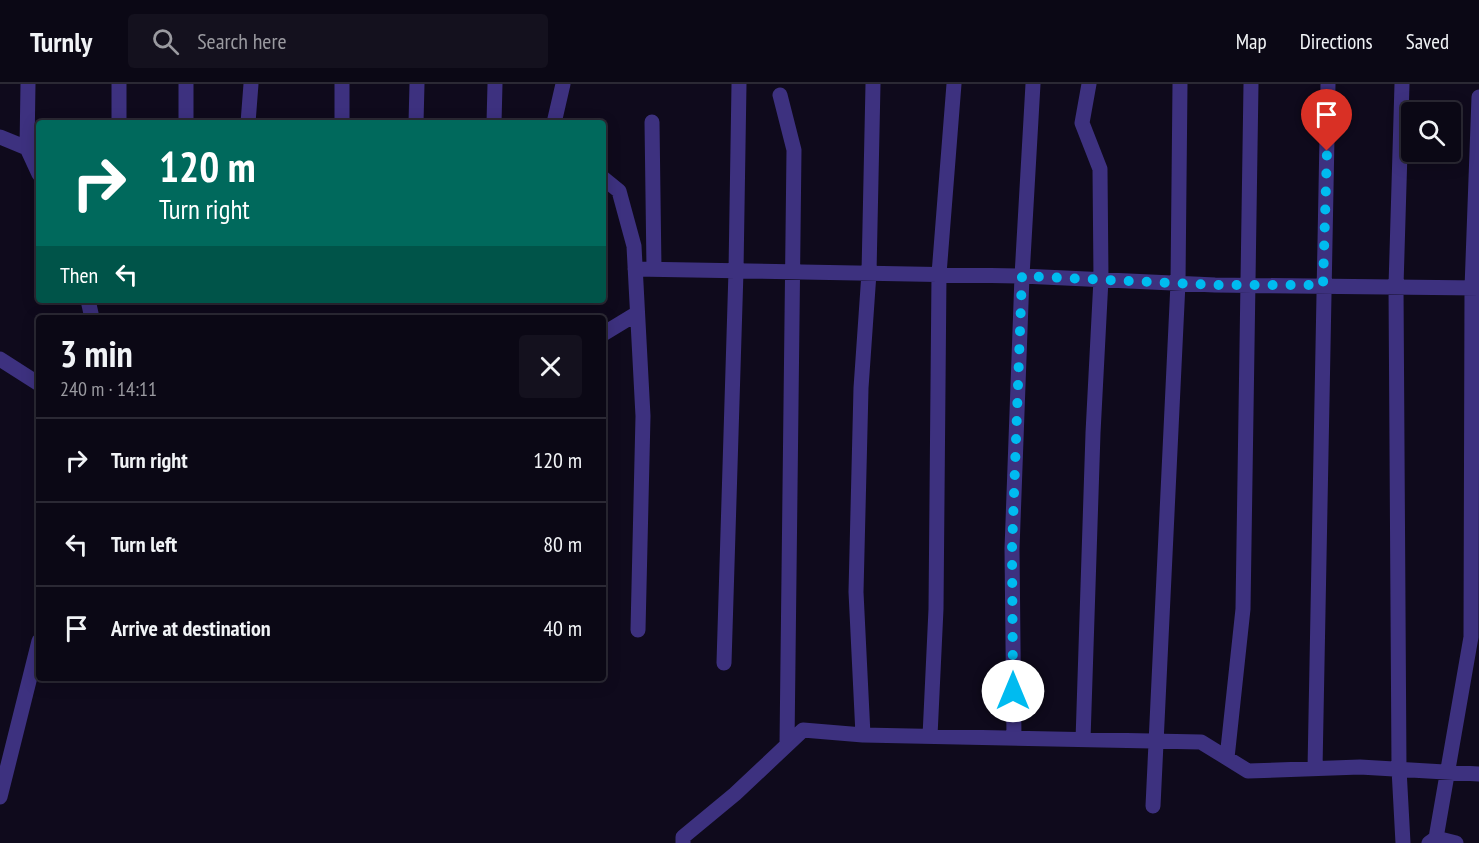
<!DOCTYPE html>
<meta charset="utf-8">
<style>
:root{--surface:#0b0815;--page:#14111e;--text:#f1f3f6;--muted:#9a9aa0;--line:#2b2934}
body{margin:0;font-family:"PT Sans Narrow",sans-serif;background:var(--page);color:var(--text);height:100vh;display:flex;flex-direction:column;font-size:22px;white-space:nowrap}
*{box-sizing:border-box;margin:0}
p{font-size:20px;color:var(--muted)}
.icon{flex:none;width:33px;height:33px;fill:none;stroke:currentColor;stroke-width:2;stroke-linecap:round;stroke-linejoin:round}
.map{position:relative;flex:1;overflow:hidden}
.panel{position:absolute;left:36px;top:231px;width:570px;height:366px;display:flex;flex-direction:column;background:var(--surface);border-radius:6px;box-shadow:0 3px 15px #0003,0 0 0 2px var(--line)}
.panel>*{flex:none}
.banner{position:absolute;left:36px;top:36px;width:570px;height:183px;border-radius:6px;box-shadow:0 3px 15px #0003,0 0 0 2px var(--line);background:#00695c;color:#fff;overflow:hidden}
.controls{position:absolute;left:1401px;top:18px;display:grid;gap:12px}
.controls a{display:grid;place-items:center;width:60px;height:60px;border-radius:6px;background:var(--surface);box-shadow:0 3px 15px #0003,0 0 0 2px var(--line);font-size:30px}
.pin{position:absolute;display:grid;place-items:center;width:51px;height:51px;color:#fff;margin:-62px -26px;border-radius:50% 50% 50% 0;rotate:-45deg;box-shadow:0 0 6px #0007}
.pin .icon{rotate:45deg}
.me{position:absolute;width:66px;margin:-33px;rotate:0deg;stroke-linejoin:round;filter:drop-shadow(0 0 4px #0008)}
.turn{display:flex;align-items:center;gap:21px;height:126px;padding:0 24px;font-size:27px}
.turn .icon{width:78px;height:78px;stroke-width:2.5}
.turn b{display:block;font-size:42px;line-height:51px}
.then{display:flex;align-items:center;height:57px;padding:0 24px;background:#0003;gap:12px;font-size:22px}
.round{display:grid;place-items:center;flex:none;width:63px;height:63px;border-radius:6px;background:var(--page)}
.head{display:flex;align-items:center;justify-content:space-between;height:102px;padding:0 24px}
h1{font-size:36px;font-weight:700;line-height:45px}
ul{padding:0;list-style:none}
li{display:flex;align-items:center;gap:18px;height:84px;padding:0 24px;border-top:2px solid var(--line)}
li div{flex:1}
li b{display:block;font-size:22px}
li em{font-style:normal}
header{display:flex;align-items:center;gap:36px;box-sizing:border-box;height:84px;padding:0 30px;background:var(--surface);border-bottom:2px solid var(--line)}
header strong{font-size:28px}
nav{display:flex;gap:33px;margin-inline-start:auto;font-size:21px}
.search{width:420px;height:54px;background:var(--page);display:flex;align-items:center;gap:15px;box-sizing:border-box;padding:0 21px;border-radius:6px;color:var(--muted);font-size:22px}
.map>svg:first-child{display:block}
</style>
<header>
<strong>Turnly</strong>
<div class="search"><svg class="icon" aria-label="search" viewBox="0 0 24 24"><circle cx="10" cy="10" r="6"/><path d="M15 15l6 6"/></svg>Search here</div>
<nav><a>Map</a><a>Directions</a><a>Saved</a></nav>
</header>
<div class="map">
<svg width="1479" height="759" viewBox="0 0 1479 759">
<rect width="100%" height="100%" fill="#0f0a1c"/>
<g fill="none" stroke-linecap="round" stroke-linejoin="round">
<path stroke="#3d317f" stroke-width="15" d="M28,0l-1,64 12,-2
M119,0v39
M342,0v39
M1402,0l-6,202 3,483 4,74
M780,11l14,55 -7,595
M652,38l2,147
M186,39v-39
M248,39l3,-39
M416,39l1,-39
M494,39l1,-39
M554,39l9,-39
M0,53l27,11 12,26
M603,94l16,13 15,55 9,170 -5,214
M635,185l387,7 193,9 264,3
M88,216l4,18
M603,250l33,-20
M0,275l39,25
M724,579l12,-392 3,-187
M863,651l-7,-143 5,-204 8,-115 4,-189
M930,652l6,-127 3,-335 15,-190
M1014,654l-2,-189 10,-273 11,-192
M1083,656l10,-307 8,-154 -1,-110 -18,-46 7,-39
M1227,674l16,-149 8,-525
M1315,685l13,-685
M0,713l39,-156
M1153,722l25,-523 2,-199
M1436,754l20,5
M683,759v-6l52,-43 68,-64 60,5 338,7 47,29 112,-4 119,7
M1429,759l7,-5 35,-201 1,-349 7,-191"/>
</g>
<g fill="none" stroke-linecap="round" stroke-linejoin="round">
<path stroke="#00bbf0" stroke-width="10" stroke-dasharray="0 18" d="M1013,607l-1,-142 10,-273 193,9h108l4,-134"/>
</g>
</svg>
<div class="controls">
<a><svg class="icon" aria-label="search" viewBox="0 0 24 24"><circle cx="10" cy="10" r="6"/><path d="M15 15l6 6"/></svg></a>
</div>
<div class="pin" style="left:1327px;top:67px;background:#d93025"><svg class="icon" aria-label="arrive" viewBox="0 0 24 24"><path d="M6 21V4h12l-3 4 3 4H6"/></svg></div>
<svg class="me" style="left:1013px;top:607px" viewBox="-20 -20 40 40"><circle r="19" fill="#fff"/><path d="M0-13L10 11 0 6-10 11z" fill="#00bbf0"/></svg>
<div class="banner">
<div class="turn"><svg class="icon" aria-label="right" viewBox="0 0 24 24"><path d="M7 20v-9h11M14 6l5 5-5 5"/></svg><div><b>120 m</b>Turn right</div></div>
<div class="then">Then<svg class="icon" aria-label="left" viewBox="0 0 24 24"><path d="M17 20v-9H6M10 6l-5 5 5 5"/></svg></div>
</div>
<section class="panel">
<div class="head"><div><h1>3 min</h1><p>240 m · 14:11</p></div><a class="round"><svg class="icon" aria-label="close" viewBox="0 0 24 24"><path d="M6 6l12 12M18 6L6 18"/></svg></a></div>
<ul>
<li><svg class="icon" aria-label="right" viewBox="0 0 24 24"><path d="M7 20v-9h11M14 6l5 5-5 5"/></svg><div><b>Turn right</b></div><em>120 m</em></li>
<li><svg class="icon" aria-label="left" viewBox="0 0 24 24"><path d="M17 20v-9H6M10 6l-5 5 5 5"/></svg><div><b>Turn left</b></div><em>80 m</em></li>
<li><svg class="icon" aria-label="arrive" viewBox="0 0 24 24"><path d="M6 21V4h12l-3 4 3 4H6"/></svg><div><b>Arrive at destination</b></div><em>40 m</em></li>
</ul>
</section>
</div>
